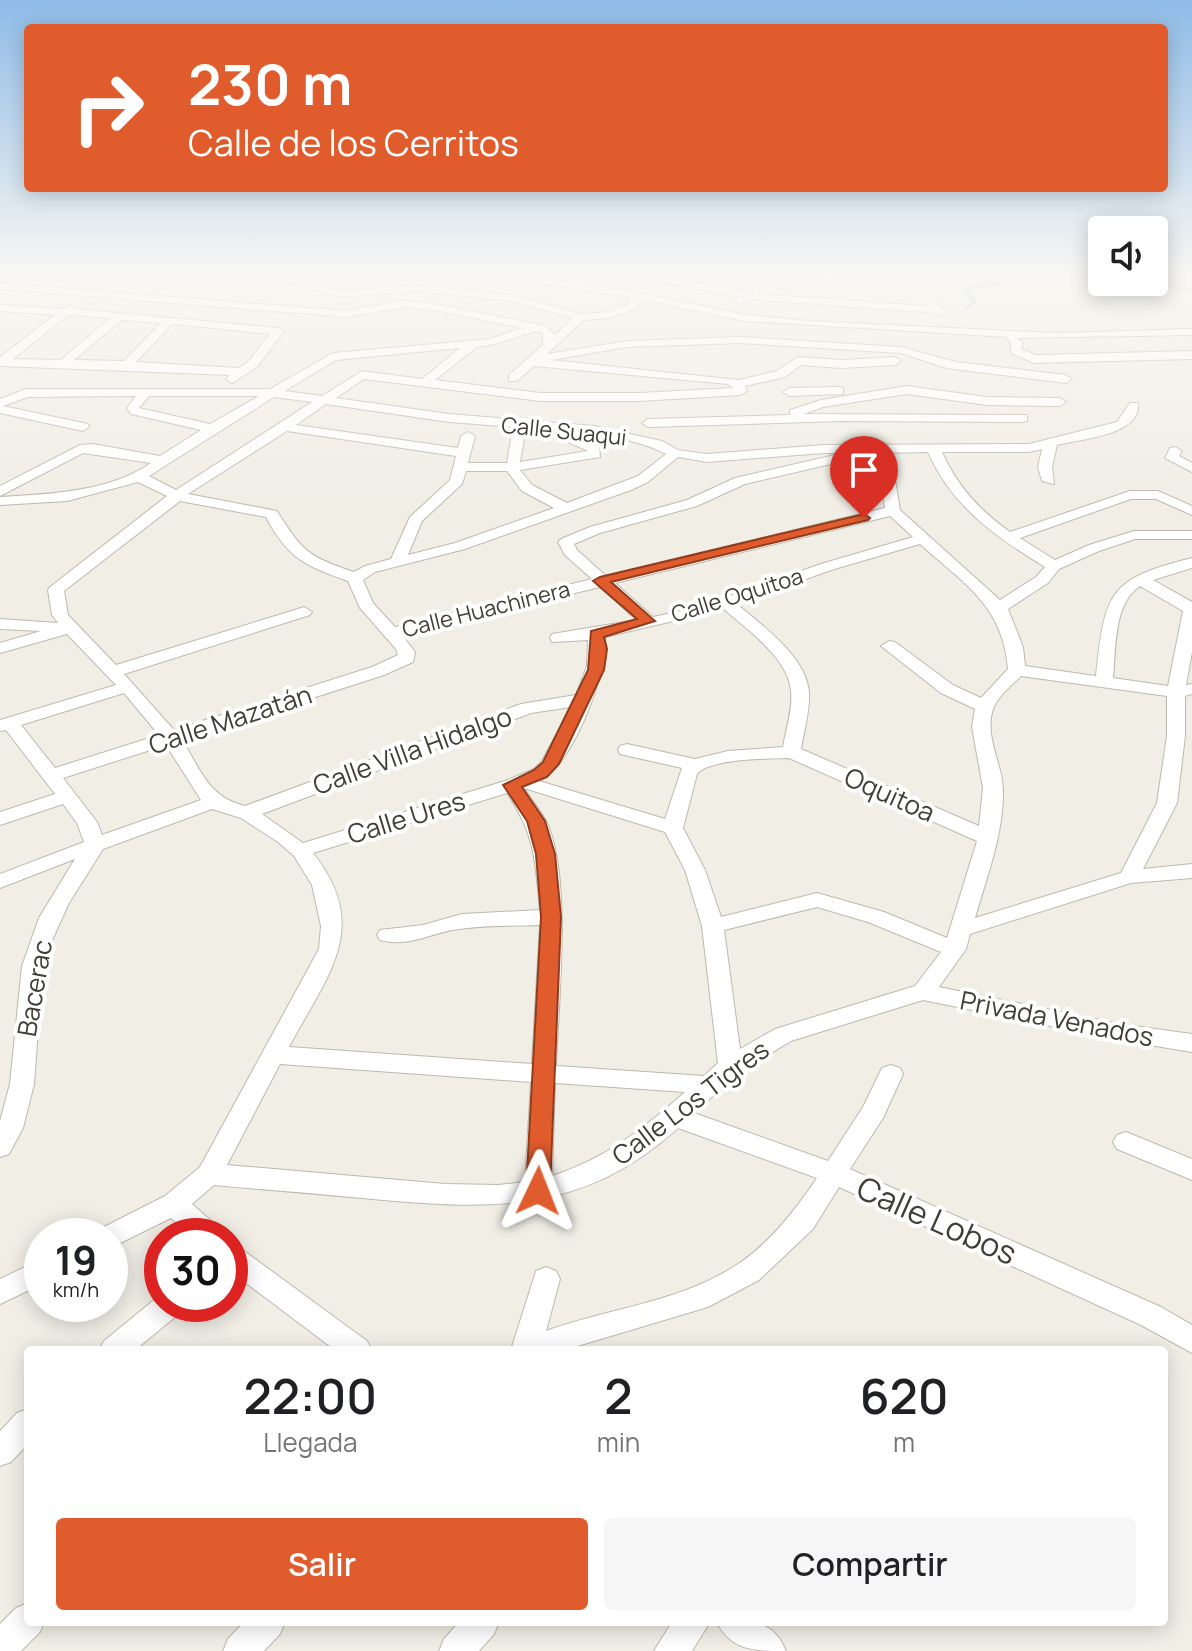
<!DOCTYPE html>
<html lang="es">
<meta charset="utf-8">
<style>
:root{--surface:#fff;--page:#f6f6f6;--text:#202124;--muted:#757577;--accent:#e05c2d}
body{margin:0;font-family:Manrope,sans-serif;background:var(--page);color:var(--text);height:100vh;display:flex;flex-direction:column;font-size:30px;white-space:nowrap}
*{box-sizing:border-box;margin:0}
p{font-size:26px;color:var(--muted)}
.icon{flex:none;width:44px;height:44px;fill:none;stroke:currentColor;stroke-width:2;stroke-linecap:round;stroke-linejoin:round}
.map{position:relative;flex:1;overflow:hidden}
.panel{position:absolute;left:24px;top:1346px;width:1144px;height:280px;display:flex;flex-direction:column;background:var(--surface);border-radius:8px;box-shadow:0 4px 20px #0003}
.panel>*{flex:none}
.hud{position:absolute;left:24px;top:24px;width:1144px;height:168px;border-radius:8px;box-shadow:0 4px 20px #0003;background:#e05c2d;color:#fff;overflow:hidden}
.fabs{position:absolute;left:1088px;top:216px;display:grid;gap:16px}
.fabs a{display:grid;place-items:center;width:80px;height:80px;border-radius:8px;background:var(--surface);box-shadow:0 4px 20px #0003;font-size:40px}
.speed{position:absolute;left:24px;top:1218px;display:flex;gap:16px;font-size:40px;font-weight:700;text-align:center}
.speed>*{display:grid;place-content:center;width:104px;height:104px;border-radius:50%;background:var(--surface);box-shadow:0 4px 20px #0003;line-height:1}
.speed small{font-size:20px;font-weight:400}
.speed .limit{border:12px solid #d22;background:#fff;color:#111}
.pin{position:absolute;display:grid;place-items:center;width:68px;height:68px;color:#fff;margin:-82px -34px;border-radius:50% 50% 50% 0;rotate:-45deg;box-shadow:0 0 8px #0007}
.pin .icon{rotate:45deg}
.me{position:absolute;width:88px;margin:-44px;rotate:2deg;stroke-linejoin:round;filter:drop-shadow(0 0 6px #0008)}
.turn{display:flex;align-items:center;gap:28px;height:168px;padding:0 32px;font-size:36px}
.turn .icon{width:104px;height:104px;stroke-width:2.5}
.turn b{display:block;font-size:56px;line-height:68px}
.eta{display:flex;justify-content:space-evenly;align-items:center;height:136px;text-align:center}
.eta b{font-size:48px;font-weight:600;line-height:56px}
.cta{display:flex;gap:16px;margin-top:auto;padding:16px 32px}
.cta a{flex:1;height:92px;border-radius:8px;background:var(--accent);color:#fff;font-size:32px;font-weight:600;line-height:92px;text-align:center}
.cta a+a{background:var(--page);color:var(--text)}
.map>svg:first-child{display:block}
</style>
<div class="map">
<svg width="1192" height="1651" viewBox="0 0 1192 1651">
<rect width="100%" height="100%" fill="#f0eee5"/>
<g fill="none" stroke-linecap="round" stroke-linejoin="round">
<path stroke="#a8c6e6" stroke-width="3" d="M638,274l2,3
M827,279l10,-5
M1141,282l51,8
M966,308l9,-6 -10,-13 37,-7 3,-7 6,-1"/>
<g stroke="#bdb9ac" stroke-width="2">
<path id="minor" d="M223,274l71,4 47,13 72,-6 100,10 68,19 26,-2 21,-7 2,-8 -96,-14 -144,-6 -5,-3 149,3 102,15 109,23 65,6 246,12 136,-4v6l-174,3 5,6 -2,5 15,6 156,-4v8l-158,4 -23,-10v-9l-4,-7 -262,-16 -105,-22 -3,10 -29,9 -24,2 -37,34 80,-13 113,-4 161,10 55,15 110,13 6,4 -6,4 -120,-15 -46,-15 -160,-10 -113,4 -76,13 188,20 38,-9 21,-14 43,3 54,-3 6,4 -6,4 -54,3 -40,-3 -16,12 -40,9 2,5 -6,4 -102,6h-98l-177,-22 -28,19 113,16 145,12 68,15 16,9 29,4 117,-9 205,-1 88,-22 13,-19h8c4,32 -57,36 -81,42l-5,22 2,17 -12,-3 -4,-14 4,-18 -13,3h-87c15,34 38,59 68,80l120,-41h28l34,15v9l-36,-16h-25l-111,39 35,22 34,-15 45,-14h58v8h-57l-36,12 -40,18 -11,14 -40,26 15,38 2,19 71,10c9,-84 12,-97 96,-118v10l-39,12 39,22v50l-6,33 6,-1v10l-7,2v40l-8,67 -34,66 49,-5v14l-61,5 -161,51 -4,15 -27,38 180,37 73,10v18l-73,-12 -196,-40 -132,41 -52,31 -45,41 134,48 35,-54 19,-39 9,-3 9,3 3,6 -20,44 -33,51 311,138 31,18v28l-51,-28 -302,-138 -26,42 -54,51 -51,27 -144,43h-53l25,-79 10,-4 10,4 4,8 -14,52c63,-23 136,-29 192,-67 32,-21 58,-55 79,-86l-139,-50c-95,86 -185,82 -305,71 -53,-5 -106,-9 -159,-14l-22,19 27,24 4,8h-32l-20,-18 -61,30v-12h-13l3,-7 65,-33 35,-29 119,-218 2,-23 -9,-41 -18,-29 -16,-14 -37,-24 -29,-9 -109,40 -34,54 -21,46 -7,39 -7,96 -11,44 -14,26 -9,3v-36l10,-37 12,-118 17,-48 36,-59 -75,29v-14l84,-32 -7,-19 -14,-19 -63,21v-13l55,-18 -49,-64 -6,1v-11l116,-35 -49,-51 -67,19v-10l41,-12 -41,-2v-10l58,4 -6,-8 -4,-25 2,-3 117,-91 -29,-14 -71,19 -67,4v-8c51,-3 108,-5 151,-34l-68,-10 -83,43v-10l80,-41 13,-1 67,12 41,-26 -70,-16 -4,-6 9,-12 -108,1 -25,9 85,18 1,3 -6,4 -83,-18v-14l26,-10h244l63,-36 157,-14 31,-11 -80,-17 -34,-4 -60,10 -347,-28v-6l347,28 52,-10 25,1 122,24 9,9 18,-17 -61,-17 -99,-10 -72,6 -48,-13zM536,331l7,2v12l-34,30v6h8l17,-15 194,18 5,4 -94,5h-98l-106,-13 42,-33 18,-3zM460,348l-38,31 -60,-8 -40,25 -37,-5 51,-31zM149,396h110l-49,28 -71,-16zM274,397l38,5 -136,88 -27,-14zM326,404l123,18 64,5 -6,36h-39l7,-27 -7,-4 -7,4 -3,12 -162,-23zM526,428l32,3 -1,6 31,14 -68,11zM287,431l169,25 -6,24 -40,37 -19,42 -26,7 -11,6c-47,-16 -51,-20 -77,-61l-89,-17zM568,432c32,2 69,7 98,22l-28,22 -71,27 -35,-18 -12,-15 80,-13 -1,-13zM928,452c24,55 68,85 117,115l-9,10 -36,23 -100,-90 -5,-30 -12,-27zM824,453h45l12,27 4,28 -279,68 -29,-26 -3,-6 26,-11 97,-27 48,-22 99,-23 2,-3 -7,-4 -104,24 -48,22 -97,27 -29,12 -3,3 7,13 27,24 -197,48 -22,-24 -10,-23 12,-8 90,-23 166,-59 17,-8 30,-25 29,5zM466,471h41l15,20 32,17 -99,35 -47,12 14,-34 40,-37zM180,501l86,16c22,42 40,49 82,64l12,27 36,41 2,6 -26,12 -198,63 -50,-56 186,-59 2,-3 -8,-5 -6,2 -182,56 -48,-50 -4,-24zM890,516l23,21 -92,27 -126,44 -42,9 -38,-34zM920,544c44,40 83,61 88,125l-27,29 -28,-13 -58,-43 -6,-1 -8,5 60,47 34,16 -3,18 11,61 -4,38 -178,-77c3,-18 9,-38 8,-57 -3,-36 -47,-66 -72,-88l94,-34zM1140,586l43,25 -15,75 -55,-8c3,-29 0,-74 27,-92zM600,587l37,33 -85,14 -2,4 2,4 36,-2 -1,26 -11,29 -55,9 -276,102c-37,-9 -44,-36 -63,-66l202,-65 29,-13 2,-10 -13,-17zM724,609c23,21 64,48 67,82 2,18 -5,38 -8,56l-55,4 -33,8 -68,-15 -7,2 -2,4 2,4 62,14 -17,51 -126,-38c33,-14 69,-109 66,-144zM1021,676l146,20v40l-10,67 -36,70 -146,45c12,-42 29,-85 28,-129 -1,-26 -19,-53 -10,-80 5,-13 18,-23 28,-33zM124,693l35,42 -104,33 -34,-43zM571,707l-29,54 -8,8 -29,12 -202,62 -41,-29 269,-101zM166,745l35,55 -99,35 -5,-13 -34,-44zM789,758l188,83 -30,97 -63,-26 -67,-19 -96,24 -16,-47 -22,-42 14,-54c14,-16 71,-15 92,-16zM524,788l141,44 20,38 17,56 16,137 -14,13 -148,-10c2,-62 17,-194 -11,-247 -6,-10 -14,-20 -21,-31zM507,793c29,44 28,67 33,117l-78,4 -39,11 -43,5 -3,5 3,5c29,8 52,-8 79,-11 26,-4 54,-3 81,-4l-8,139 -243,-17c37,-70 84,-119 24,-194zM817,907l51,15 73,30 -26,34 -140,43 -35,20 -16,-119zM280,1064l251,18 -6,100 -27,3 -53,-1 -218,-19zM555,1083l130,9c-41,37 -81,67 -133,84z
M650,274l97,18 18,-18h10l-17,20 170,12 -20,-31 10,-1 12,23 17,16 -5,3 -7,-3 -185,-14 -10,5 -5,-3 4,-4 -94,-18v-4z
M0,305l63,4 8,-4 5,4 202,19 6,3 -27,36 -25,16 -6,-4 4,-4 -230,-9v-9l55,-42 -55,-4zM68,315l42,3 -49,42 -48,-1zM122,320l39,3 -37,38 -50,-1zM172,324l98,10 -21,27 -10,7 -103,-6z
M907,386l80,11 73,1 6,4 -6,4 -73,-1 -80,-11 -84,13 -19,7 223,1v6l-5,1 -182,-1 -192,6 -6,-4 6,-4 142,-4v-5l31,-10z
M839,387l4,1v6l-54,2 -6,-4 6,-4z
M1175,447l7,4 -3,5 13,7v9l-27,-14 5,-10z
M1126,1132l66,27v21l-75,-31 -4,-7 4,-7z
M230,1245l10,3 127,93 5,9h-37l-105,-79z
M42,1259v25l-42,20v-25z
M160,1295l2,9h22l-4,9 -45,37h-36l5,-9z
M28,1409v35l-17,18 -11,4v-35l17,-18z
M28,1603v19h16l-4,10 -19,19h-21v-27l16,-16z
M244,1622h41l-5,12 -16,17h-41l5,-12z
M459,1622h40l-5,12 -15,17h-40l5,-12z
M672,1622h38l-18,29h-38z
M717,1622c31,0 55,-5 69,29 -31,0 -55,0 -69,-29z"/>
</g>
<use href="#minor" fill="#fff" fill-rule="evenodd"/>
</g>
<linearGradient id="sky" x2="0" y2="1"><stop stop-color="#8ebbe7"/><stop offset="0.54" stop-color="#f8f7f3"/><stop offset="1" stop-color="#f8f7f3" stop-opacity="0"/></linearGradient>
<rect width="1192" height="505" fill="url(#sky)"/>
<path fill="#e05c2d" stroke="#923c1d" stroke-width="2" d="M864,514l6,4 -2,2 -257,62 44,39 -51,16 3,12 -3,21 -45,94 -12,13 -25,10 23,34 10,33 6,63 -11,274 -4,7 -8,3 -9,-3 -3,-7 15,-274 -5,-63 -9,-33 -24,-36 31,-15 9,-8 45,-92 3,-39 46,-12 -44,-38 7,-4z"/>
<g text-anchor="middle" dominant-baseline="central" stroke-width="8" stroke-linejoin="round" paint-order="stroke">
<g font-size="22" fill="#423e36" stroke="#fff">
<text transform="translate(564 431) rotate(6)">Calle Suaqui</text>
<text transform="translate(737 595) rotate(-17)">Calle Oquitoa</text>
<text transform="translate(486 609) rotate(-14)">Calle Huachinera</text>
</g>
<g font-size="26" fill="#423e36" stroke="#fff">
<text transform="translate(230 719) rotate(-18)">Calle Mazatán</text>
<text transform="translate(412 750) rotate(-20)">Calle Villa Hidalgo</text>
<text transform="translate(890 794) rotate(24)">Oquitoa</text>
<text transform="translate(406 817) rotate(-17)">Calle Ures</text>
<text transform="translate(34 988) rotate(-80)">Bacerac</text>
<text transform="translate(1057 1018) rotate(11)">Privada Venados</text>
<text transform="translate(690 1102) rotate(-37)">Calle Los Tigres</text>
</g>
<g font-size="32" fill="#423e36" stroke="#fff">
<text transform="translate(937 1220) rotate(24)">Calle Lobos</text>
</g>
</g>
</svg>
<div class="fabs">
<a><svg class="icon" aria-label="sound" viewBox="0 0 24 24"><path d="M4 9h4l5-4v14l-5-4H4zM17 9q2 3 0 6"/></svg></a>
</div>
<div class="speed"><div>19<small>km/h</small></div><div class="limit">30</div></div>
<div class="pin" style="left:864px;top:518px;background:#d93025"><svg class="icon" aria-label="arrive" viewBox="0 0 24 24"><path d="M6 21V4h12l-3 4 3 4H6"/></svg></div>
<svg class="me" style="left:538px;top:1191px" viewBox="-20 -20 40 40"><path d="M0-17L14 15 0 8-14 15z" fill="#e05c2d" stroke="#fff" stroke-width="4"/></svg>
<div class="hud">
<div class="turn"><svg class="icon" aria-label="right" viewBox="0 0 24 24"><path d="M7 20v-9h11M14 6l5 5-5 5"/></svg><div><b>230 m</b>Calle de los Cerritos</div></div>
</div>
<section class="panel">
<div class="eta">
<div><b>22:00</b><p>Llegada</p></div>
<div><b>2</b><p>min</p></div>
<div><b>620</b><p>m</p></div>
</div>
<div class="cta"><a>Salir</a><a>Compartir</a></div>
</section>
</div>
